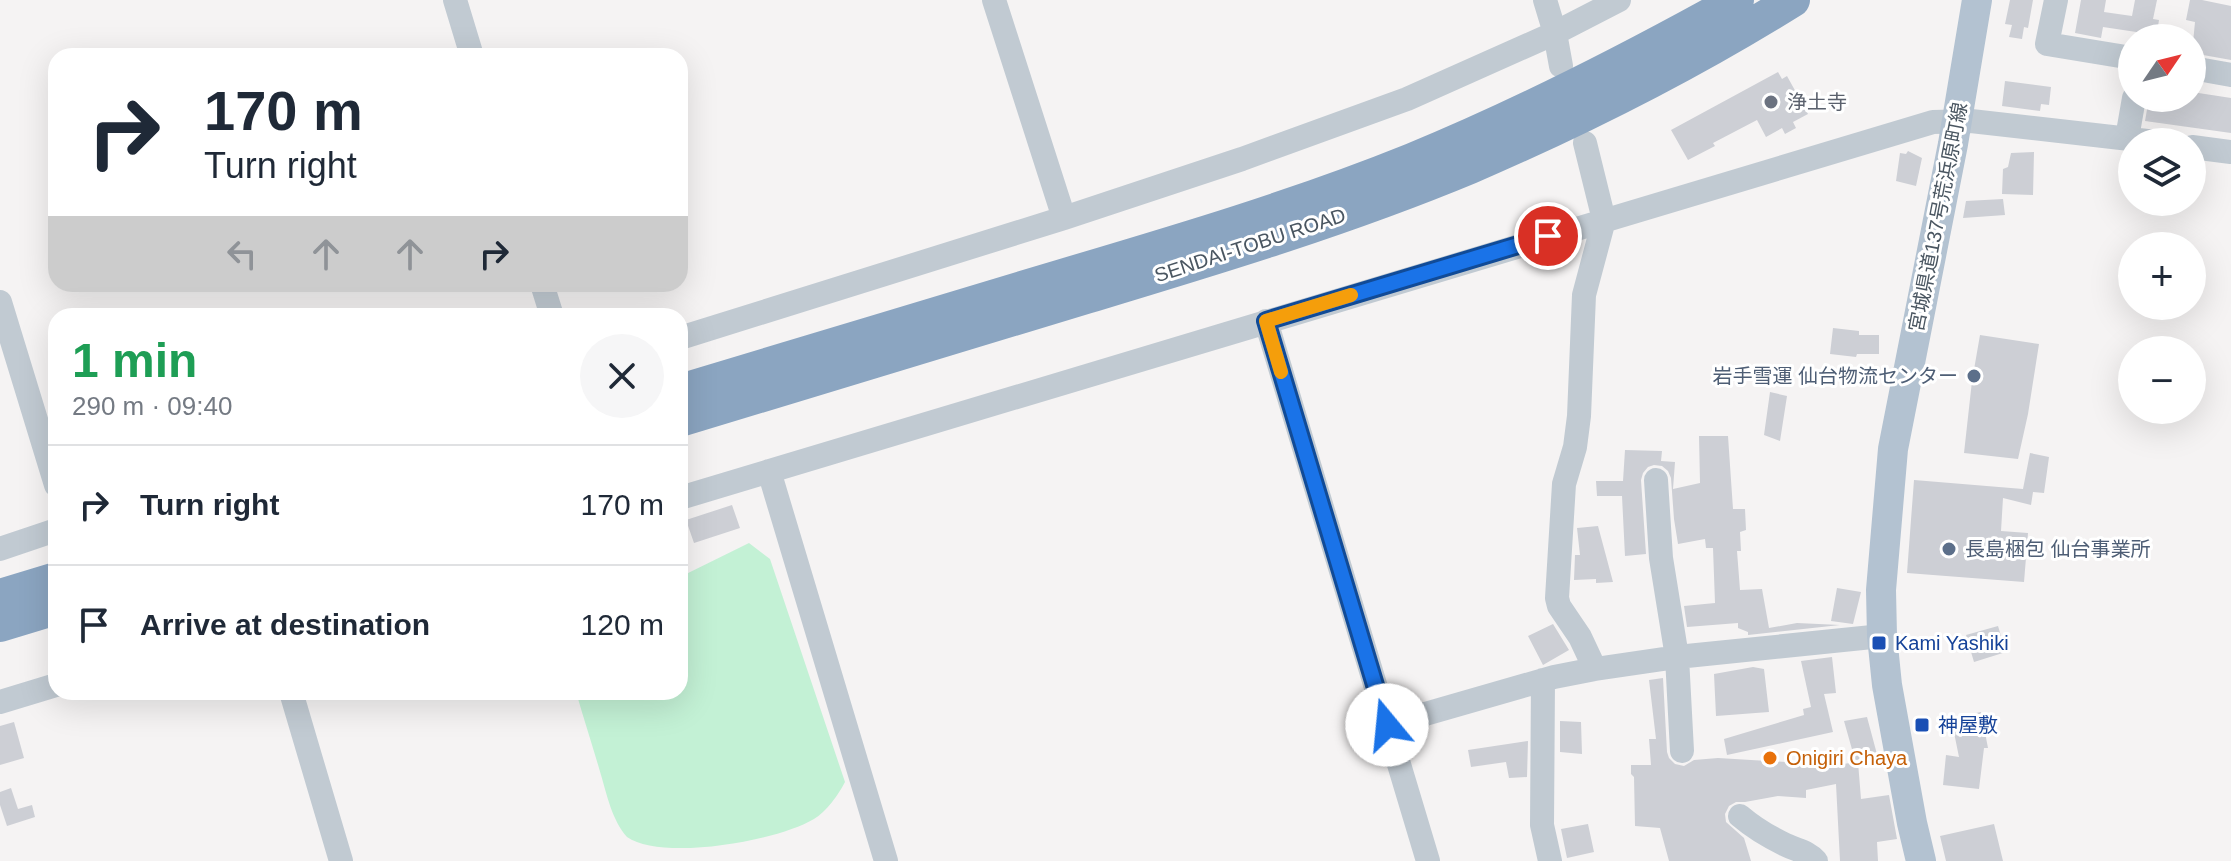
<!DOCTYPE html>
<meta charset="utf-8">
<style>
:root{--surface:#fff;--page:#f6f6f7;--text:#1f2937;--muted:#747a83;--line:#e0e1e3}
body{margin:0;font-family:Arial,"Noto Sans JP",sans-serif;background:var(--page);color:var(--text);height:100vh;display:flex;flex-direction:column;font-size:30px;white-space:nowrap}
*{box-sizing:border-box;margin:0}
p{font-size:26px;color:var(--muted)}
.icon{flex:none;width:44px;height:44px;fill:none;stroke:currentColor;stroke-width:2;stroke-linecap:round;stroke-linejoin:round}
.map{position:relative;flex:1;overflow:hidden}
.side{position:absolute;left:48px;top:308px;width:640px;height:392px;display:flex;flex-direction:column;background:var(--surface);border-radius:24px;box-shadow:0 8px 32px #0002}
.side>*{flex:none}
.guide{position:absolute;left:48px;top:48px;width:640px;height:244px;border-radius:24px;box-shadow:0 8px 32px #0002;background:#fff;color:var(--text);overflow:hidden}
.needle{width:52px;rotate:55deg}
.tools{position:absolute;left:2118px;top:24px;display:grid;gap:16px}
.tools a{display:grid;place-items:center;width:88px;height:88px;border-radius:50%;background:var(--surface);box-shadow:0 8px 32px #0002;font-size:40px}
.pin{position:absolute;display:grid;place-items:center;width:68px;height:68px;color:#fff;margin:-34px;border:4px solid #fff;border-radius:50%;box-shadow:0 2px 8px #0007}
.me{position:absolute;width:88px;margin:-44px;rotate:343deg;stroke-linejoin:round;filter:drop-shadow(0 0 6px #0008)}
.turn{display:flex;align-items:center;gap:28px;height:168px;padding:0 24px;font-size:36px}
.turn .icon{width:104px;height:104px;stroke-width:2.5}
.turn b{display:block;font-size:56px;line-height:68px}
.lanes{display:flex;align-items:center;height:76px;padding:0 24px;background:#0003;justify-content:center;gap:40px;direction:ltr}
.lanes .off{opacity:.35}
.round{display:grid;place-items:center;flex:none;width:84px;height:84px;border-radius:42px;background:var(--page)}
.head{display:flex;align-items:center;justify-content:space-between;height:136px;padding:0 24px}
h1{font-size:48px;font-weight:700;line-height:60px;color:#1e9e55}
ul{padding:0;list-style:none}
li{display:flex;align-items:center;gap:24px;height:120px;padding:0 24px;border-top:2px solid var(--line)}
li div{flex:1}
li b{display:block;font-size:30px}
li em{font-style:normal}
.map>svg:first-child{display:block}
</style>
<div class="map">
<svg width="2231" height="861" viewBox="0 0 2231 861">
<rect width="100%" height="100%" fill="#f5f3f3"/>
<path fill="#c3f1d5" d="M749,543l21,16 75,223c-6,12 -19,30 -31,37 -39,23 -153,42 -187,18 -15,-17 -20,-42 -26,-62 -8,-28 -17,-55 -25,-83h104v-115z"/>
<path fill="#cdcfd5" d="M2010,0h23l-5,28 -4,-1 -2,12 -13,-2 3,-12 -7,-1z
M2081,0h25l-2,12 28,4 3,-16h22l-4,19 6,1 -3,18h-14l1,-5 -40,-6 -2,11 -26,-5z
M2190,0h12l29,6v54l-39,-7 3,-31 -9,-2z
M1778,72l4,7 5,-3 21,38 -15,8 3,6 -11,6 -3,-6 -16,9 -9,-17 -44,23 2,3 -27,14 -17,-30z
M2005,81l46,6 -2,18 -8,-1 -1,7 -38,-5z
M2192,92l39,6v35l-86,-12 4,-23h43z
M1908,151l14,7 -6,28 -20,-5 4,-28 6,1z
M2034,152l-1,43 -31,-1 1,-25 5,-2 3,-14z
M2003,199l2,16 -42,3 3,-17z
M1833,328l26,3v4h20v19h-22l-1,3 -26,-3z
M1980,335l59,9 -11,70 -10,45 -54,-6 8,-72z
M1770,392l17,4 -7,45 -16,-6z
M1699,436h29l5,73h12l1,21 -6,2 1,19h-4l3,39 22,-1 7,39 28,-5 43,2 -92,10v-3l-10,-4v-5l-51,4 -3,-21 31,-3 -2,-55h-7l-1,-9 -27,5 -4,-25 -3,-41 -3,-7 -6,-5 -8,-1 -6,2 -5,6 -2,7 5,74 -21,2 -3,-60h-25l-1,-15h27l2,-31 37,1 -1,10 14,1 -2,27 27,-6z
M2030,453l19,4 -5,36 -11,-1 -2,13 -28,-7 -2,33 27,2 -4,49 -117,-9 7,-93 109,9z
M732,505l8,23 -46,15 -8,-23z
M1598,526l15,56 -17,1v-4l-22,1 1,-25h5l-3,-27z
M1837,588l24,4 -8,32 -22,-3z
M1553,624l16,26 -26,15 -15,-29z
M1998,626l8,26 -32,10 -8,-27z
M1832,657l4,36 -12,1 9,38 -106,23 -3,-16 80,-24 -1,-6 8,-2 -10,-46z
M1753,667l11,2 5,43 -53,4 -2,-42z
M1663,678l4,74 2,6 6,6 9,2 10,-6 24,-2 117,7 23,-3 3,37 28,-4 8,44 -20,3 1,19h-38l-4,-77 -30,6v8l-28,-2 -33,6h-9l-7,4 -4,8 1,8 18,16 7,23h-82l-9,-33 -25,-2 -1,-49 -3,-3v-9h20l-2,-26h7l-7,-59z
M1981,712l7,36h-4l-5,41 -36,-4 3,-30 13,2 -8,-39z
M1867,717l11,41 -23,2 -11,-39z
M1560,721l21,1 1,32 -22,-2z
M14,722l10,36 -24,7v-39z
M1528,741l-1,36 -18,1 -3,-16 -35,5 -3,-17z
M11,788l7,21 14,-4 3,12 -28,9 -7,-21v-13z
M1588,824l6,28 -27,6 -6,-29z
M1994,824l9,37h-57l-6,-25z"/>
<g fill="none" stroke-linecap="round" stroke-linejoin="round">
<path stroke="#c1cad2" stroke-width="24" d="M455,0l17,56
M994,0l70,218
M1545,0l10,33 6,33
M2056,0l-9,44 85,14
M2192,68l39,7
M2127,138l7,-40
M1585,143l19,77 -20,75 -5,121 -4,31 -11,37 -7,114 2,8 21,31 15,32
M2192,147l39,5
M542,284l10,32
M0,302l56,183
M1266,321l162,540
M680,338l384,-120 178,-59 165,-60 148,-66 64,-33
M769,471l117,390
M1656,480l5,78 16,99 5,94
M680,498l1253,-376 38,-1 185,21
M0,549l56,-19
M1543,680l-1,145 8,36
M291,692l50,169
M0,702l56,-17
M1387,725l167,-48 41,-8 82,-12 205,-21
M1740,816c14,12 29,21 46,29 12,6 21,6 30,16"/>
<path stroke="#b3c2d1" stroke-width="30" d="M1921,861l-9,-38 -25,-138 -5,-49 -1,-46 12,-141 60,-305 24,-144"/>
<path stroke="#8ba5c1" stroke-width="34" d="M680,391c127,-38 255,-77 382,-115 118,-35 236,-70 350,-116 112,-46 219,-101 325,-160
M680,420c135,-41 271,-82 406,-123 129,-39 259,-78 384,-130 109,-47 222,-104 323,-167
M0,596l56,-17
M0,625l56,-17"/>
</g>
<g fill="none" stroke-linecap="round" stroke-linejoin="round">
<g stroke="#114b97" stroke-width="20">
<path id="route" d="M1387,725l-121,-404 282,-85"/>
</g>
<use href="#route" stroke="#1a73e8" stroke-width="14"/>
<path stroke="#f59e0b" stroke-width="14" d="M1281,372l-15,-51 85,-26"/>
</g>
<circle fill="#6b7280" stroke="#fff" stroke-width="3" cx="1771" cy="102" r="8"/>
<g fill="#5c6f8a" stroke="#fff" stroke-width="3">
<circle cx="1974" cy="376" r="8"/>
<circle cx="1949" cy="549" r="8"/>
</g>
<g fill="#1a4fb4" stroke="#fff" stroke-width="3">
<rect x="1871" y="635" width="16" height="16" rx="4"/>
<rect x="1914" y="717" width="16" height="16" rx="4"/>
</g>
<circle fill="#e8710a" stroke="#fff" stroke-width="3" cx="1770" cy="758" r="8"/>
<g text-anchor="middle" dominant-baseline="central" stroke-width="6" stroke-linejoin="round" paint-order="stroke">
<g font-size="20" fill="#5b616d" stroke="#fff" text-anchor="start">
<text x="1787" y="102">浄土寺</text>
</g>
<g font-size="20" fill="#4a5661" stroke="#fff">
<text transform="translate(1938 217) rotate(-79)">宮城県道137号荒浜原町線</text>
<text transform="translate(1250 245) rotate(-18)">SENDAI-TOBU ROAD</text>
</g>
<g font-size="20" fill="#4e5e75" stroke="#fff" text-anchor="end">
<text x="1958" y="376">岩手雪運 仙台物流センター</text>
<text x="1965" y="549" text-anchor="start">長島梱包 仙台事業所</text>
</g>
<g font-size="20" fill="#164399" stroke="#fff" text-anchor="start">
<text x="1895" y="643">Kami Yashiki</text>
<text x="1938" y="725">神屋敷</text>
</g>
<g font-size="20" fill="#c56008" stroke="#fff" text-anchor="start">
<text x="1786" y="758">Onigiri Chaya</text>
</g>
</g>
</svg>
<div class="tools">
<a><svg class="needle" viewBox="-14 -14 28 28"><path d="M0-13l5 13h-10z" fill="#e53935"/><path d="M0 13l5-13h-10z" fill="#747a83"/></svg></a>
<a><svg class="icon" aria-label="layers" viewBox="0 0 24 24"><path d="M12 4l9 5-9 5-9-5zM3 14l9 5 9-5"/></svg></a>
<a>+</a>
<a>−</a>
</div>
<div class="pin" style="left:1548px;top:236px;background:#d93025"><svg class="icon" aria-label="arrive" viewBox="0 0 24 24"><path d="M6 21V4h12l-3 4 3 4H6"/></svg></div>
<svg class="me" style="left:1387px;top:725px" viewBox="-20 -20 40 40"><circle r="19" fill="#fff"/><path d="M0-13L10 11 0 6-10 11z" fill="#1a73e8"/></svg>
<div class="guide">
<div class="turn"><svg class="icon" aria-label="right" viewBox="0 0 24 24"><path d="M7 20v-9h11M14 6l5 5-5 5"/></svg><div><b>170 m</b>Turn right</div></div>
<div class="lanes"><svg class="icon off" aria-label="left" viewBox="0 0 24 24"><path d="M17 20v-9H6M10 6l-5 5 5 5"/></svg><svg class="icon off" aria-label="ahead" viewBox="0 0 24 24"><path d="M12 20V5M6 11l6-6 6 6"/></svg><svg class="icon off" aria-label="ahead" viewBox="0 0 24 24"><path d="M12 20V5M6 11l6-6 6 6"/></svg><svg class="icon" aria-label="right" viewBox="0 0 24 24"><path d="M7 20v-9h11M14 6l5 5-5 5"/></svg></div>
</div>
<section class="side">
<div class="head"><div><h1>1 min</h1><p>290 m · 09:40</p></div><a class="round"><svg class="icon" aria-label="close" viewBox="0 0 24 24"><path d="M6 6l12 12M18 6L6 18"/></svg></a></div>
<ul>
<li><svg class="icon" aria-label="right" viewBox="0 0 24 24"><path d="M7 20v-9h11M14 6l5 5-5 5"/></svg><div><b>Turn right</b></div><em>170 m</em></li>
<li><svg class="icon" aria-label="arrive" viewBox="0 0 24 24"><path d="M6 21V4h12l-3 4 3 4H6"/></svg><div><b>Arrive at destination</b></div><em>120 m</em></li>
</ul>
</section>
</div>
